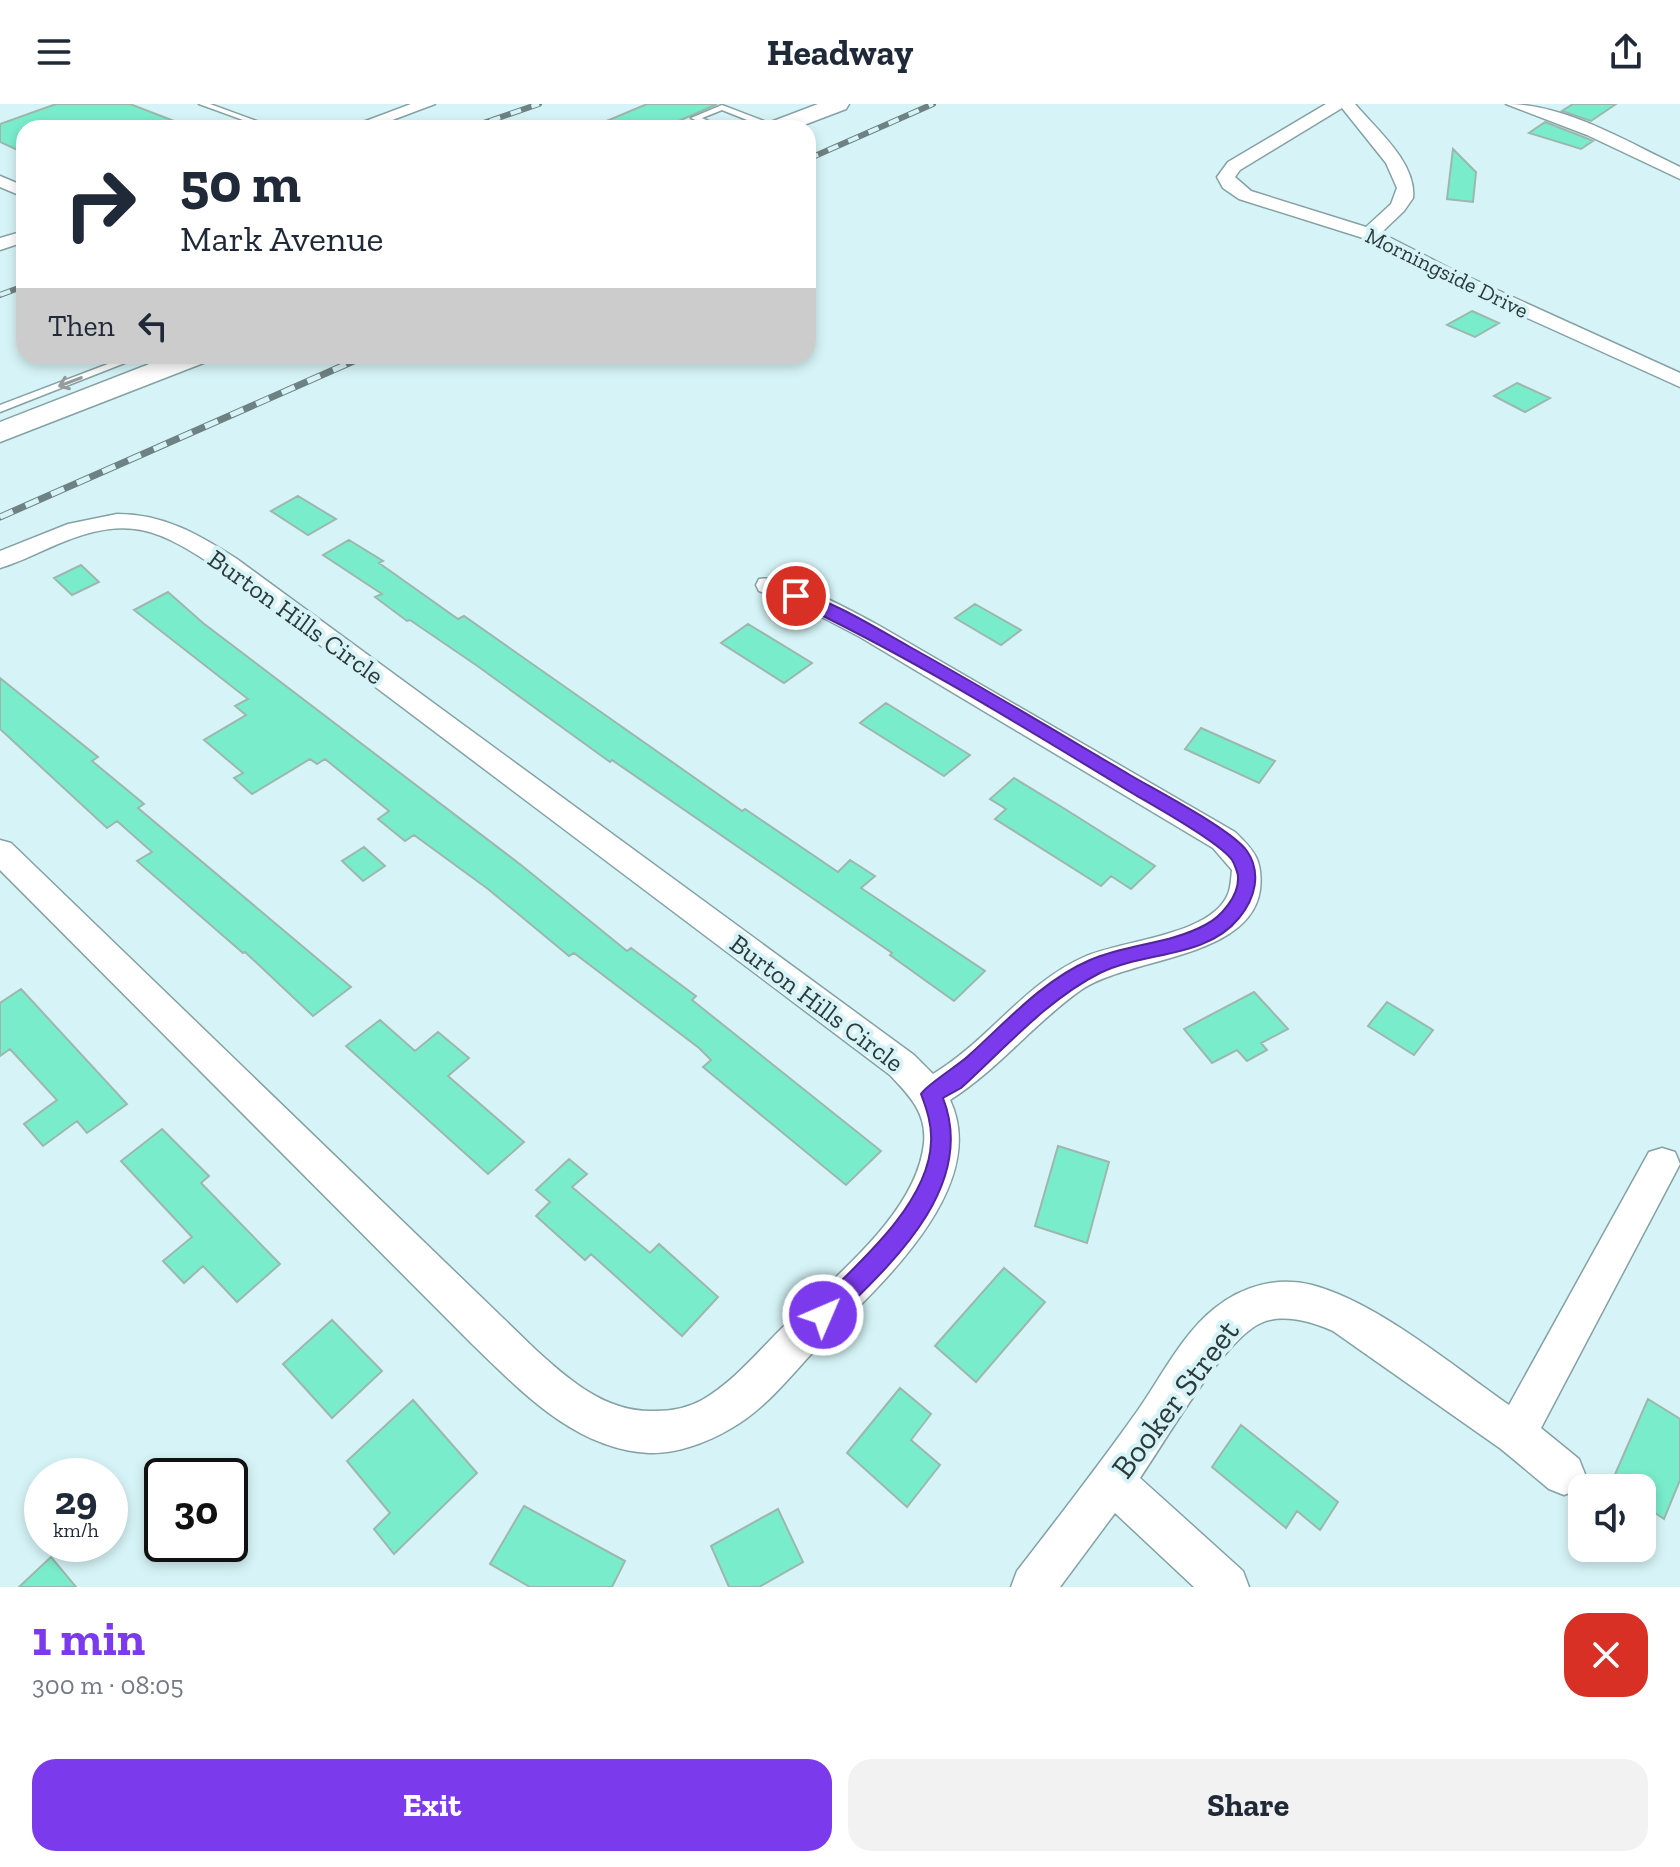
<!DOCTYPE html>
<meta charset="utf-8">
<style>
:root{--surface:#fff;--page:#f2f2f3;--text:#1f2937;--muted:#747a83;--accent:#7c3aed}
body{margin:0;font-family:"Zilla Slab",serif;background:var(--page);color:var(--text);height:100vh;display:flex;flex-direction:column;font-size:30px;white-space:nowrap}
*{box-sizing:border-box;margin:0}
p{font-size:26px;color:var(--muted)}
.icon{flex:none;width:44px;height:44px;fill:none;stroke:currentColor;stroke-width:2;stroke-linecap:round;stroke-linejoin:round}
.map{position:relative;height:1483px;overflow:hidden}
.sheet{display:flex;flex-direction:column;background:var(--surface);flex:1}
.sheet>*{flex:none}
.banner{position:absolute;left:16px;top:16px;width:800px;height:244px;border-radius:24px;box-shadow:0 4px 12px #0003;background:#fff;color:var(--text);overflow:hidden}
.controls{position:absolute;left:1568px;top:1370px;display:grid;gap:16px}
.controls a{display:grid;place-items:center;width:88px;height:88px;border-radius:16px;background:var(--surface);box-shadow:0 4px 12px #0003;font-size:40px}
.speed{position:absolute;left:24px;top:1354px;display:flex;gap:16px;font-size:40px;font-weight:700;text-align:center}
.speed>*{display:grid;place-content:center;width:104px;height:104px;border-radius:50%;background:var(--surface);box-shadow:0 4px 12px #0003;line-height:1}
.speed small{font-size:20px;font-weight:400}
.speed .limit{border:4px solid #111;border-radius:12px;background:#fff;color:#111}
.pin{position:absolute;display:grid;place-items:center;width:68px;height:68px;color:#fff;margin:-34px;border:4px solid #fff;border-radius:50%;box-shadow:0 2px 8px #0007}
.me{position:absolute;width:88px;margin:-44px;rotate:45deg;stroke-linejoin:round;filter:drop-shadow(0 0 6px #0008)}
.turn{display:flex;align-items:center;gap:28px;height:168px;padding:0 32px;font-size:36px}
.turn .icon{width:104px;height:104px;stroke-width:2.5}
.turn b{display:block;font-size:56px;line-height:68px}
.then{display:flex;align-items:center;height:76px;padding:0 32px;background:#0003;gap:16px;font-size:30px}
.round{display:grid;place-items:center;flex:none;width:84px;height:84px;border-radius:24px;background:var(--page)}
.headline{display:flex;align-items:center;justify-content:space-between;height:136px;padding:0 32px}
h1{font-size:48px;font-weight:800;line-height:60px;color:var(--accent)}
.cta{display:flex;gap:16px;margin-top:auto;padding:16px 32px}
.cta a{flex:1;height:92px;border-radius:24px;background:var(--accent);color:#fff;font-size:32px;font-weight:800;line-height:92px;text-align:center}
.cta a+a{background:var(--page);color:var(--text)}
header{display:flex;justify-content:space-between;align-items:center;height:104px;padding:0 32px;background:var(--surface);font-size:36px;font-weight:800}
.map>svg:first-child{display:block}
</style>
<header><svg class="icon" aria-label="menu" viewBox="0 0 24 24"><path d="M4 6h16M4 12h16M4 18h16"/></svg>Headway<svg class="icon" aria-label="share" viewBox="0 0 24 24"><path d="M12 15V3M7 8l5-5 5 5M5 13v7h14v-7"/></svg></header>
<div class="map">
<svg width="1680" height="1483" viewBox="0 0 1680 1483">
<rect width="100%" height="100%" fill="#d6f4f7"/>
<path fill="#79edcb" stroke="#9db7ae" stroke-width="2" d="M56,0h74l57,22 -163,2v25l-24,-11v-18z
M647,0h70l-54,24h-73z
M1573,0h43l-25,17 -29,-10z
M1545,18l41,16 7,3 -12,8 -52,-16z
M1453,45l23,23 -3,30 -26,-3z
M1472,207l27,12 -24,14 -28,-12z
M1517,279l33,15 -25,14 -31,-16z
M298,392l38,23 -28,16 -37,-24z
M349,436l34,21 -4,2 79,56 6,-3 278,195 3,-2 93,63 12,-12 25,16 -14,12 124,83 -31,30 -64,-46 2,-2 -280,-193 -2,2 -134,-97 -66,-45 -3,1 -32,-24 7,-3 -59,-39z
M81,461l18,17 -27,13 -18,-17z
M168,488l35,31 318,242 106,86 4,-3 65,48 -4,4 189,151 -35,34 -143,-118 8,-7 -12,-12 -125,-95 -5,3 -81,-67 -74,-54 -9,6 -27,-22 11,-8 -64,-52 -8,5 -7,-5 -58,35 -18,-16 9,-5 -39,-33 42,-25 -11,-9 13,-7 -114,-89z
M975,500l46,26 -20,15 -46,-27z
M748,520l64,39 -28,20 -63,-40z
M0,574l98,79 -6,4 52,43 -6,4 213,179 -38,29 -68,-64 -2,1 -106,-92 15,-9 -35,-31 -10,7 -107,-99z
M886,599l84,52 -26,21 -84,-53z
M1201,624l74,33 -16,22 -74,-34z
M1014,674l51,31 90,57 -24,23 -20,-13 -10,10 -106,-67 11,-10 -16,-10z
M364,743l21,19 -22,15 -21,-20z
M21,885l106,115 -40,29 -10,-12 -34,25 -19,-22 33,-24 -47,-51 -10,7v-53z
M1254,888l34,37 -27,14 6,7 -20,11 -10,-11 -25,13 -28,-34z
M1387,898l46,28 -19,25 -46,-29z
M380,916l35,31 23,-19 31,26 -21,18 76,66 -36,32 -142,-128z
M162,1025l47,47 -8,7 79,81 -43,38 -34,-36 -19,17 -21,-22 29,-24 -71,-76z
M1058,1042l51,16 -22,81 -52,-17z
M569,1055l18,15 -15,13 78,66 9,-9 59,53 -36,39 -91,-82 -6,6 -49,-44 14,-14 -14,-12z
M1004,1164l41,34 -69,80 -41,-36z
M332,1216l50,51 -50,47 -49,-54z
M900,1284l31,26 -20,26 29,25 -33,42 -60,-54z
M1648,1295l32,20v61l-16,39 -22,-15v-16h-33z
M413,1296l64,73 -83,81 -20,-25 16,-16 -43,-52z
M1241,1321l97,77 -18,28 -23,-19 -11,17 -74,-61z
M524,1402l101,55 -13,26h-82l-40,-23z
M778,1405l25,53 -44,25h-30l-18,-41z
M51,1453l25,30h-57z"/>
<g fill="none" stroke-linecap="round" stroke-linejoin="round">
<g stroke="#85a1a4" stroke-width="3">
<path id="lane" d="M199,0h11l66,24h-11z
M722,1l55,21 1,2h-11l-45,-18 -20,8 22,10h-11l-22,-10z
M129,252l11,1 -140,55v-7z"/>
</g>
<g stroke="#85a1a4" stroke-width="3">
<path id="street" d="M411,0h24l-64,24h-24z
M1326,0h29c21,25 62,59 58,94l-9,13 -23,22 72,37 227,103v14l-241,-109 -76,-40 -124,-39 -16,-11 -6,-11 11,-15zM1342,4l44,55 11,25 -6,16 -25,23 -115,-36 -16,-14 5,-7z
M1506,0c60,0 121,38 174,63v12l-93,-44z
M0,72l24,10v11l-24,-10z
M24,127v11l-24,8v-12z
M117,410c47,0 81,20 120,45l677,496 19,19c55,-33 92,-91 151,-117 37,-17 127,-21 144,-63 3,-7 3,-16 4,-24l-19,-22 -353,-211 -46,-24 -55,-22 -3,-6 3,-6c25,-6 95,33 119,46l357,207c20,19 28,29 25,58 -10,69 -131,67 -179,100 -47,33 -82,79 -131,110 42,89 -76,191 -132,247 -28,29 -53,63 -88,82 -24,14 -54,25 -81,24 -74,-4 -127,-61 -177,-109l-472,-474v-30l11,3 524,506c34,31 71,64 120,62 16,0 33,-3 47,-11 33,-19 58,-51 85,-77 48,-47 130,-110 137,-180 3,-30 -15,-48 -34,-68l-671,-506c-61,-40 -89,-55 -161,-25 -19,8 -38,18 -58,24v-17l68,-27z
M1662,1044l13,4 5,12 -139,264 38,31 6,15 -6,15 -15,6 -15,-6 -48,-40 -168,-118c-21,-9 -50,-18 -72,-8 -37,16 -96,119 -121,155l103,93 6,16h-55l-79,-74 -55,74h-49l6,-16c41,-53 82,-106 121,-161 23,-33 45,-77 77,-102 27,-22 63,-32 97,-23 65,17 141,81 197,120l140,-253z"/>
</g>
<g stroke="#85a1a4" stroke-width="3">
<path id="secondary" d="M818,0h31l-3,5 -50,19h-31l3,-5z
M170,252h40l-4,6 -206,80v-20z"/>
</g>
<use href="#lane" fill="#fff" fill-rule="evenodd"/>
<use href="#street" fill="#fff" fill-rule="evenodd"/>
<use href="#secondary" fill="#fff" fill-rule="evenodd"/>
<g stroke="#6e8183" stroke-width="6">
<path id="rail-far1" d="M469,24l70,-24
M808,55l125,-55
M0,191l24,-9"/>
</g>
<g stroke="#6e8183" stroke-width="7">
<path id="rail" d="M0,413l365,-161"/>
</g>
<use href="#rail-far1" stroke="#d6f4f7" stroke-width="4" stroke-dasharray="11" stroke-linecap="butt"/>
<use href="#rail" stroke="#d6f4f7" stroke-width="5" stroke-dasharray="14" stroke-linecap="butt"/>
</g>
<defs><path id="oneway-shaft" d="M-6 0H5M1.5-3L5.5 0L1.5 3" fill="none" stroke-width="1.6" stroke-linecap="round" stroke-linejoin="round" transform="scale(2)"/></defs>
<use stroke="#969c9c" href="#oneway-shaft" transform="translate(70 278) rotate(159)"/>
<path fill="#7c3aed" stroke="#51269a" stroke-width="2" d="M796,487c39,11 78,36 114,56 74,41 147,85 220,128 27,16 101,54 117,76 15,22 8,48 -8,67 -33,41 -95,33 -139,55 -52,26 -96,76 -139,115l-18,10c35,90 -54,168 -112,225l-8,3 -9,-3 -3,-8 3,-8c42,-41 115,-103 117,-165 1,-17 -4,-32 -10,-48 4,-8 36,-28 46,-37 38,-34 76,-77 123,-97 37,-16 80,-16 115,-35 16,-8 34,-29 33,-48 0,-4 -4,-14 -6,-17 -11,-17 -79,-55 -100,-67 -112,-68 -223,-137 -342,-193l-2,-4z"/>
<g text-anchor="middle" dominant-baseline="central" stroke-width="8" stroke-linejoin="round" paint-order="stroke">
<g font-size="22" fill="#2d393a" stroke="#d6f4f7">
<text transform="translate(1447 169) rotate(26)">Morningside Drive</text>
</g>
<g font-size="26" fill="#2d393a" stroke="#d6f4f7">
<text transform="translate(296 513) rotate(36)">Burton Hills Circle</text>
<text transform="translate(817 899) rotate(37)">Burton Hills Circle</text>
</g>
<g font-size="32" fill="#2d393a" stroke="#d6f4f7">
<text transform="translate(1175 1295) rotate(-53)">Booker Street</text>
</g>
</g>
</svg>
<div class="controls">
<a><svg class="icon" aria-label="sound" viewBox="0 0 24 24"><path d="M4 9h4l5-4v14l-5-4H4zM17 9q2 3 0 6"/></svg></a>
</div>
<div class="speed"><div>29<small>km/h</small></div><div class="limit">30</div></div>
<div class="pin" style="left:796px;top:492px;background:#d93025"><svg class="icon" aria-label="arrive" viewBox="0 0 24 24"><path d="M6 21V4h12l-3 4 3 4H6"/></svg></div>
<svg class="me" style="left:823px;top:1211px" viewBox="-20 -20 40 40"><circle r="17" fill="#7c3aed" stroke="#fff" stroke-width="3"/><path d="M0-11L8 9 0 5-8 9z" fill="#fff"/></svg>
<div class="banner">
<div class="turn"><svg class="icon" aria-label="right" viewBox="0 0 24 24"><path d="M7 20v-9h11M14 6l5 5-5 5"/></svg><div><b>50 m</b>Mark Avenue</div></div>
<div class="then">Then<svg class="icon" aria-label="left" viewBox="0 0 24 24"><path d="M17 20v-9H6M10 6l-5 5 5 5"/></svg></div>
</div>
</div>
<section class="sheet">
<div class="headline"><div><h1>1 min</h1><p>300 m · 08:05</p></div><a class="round" style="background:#d93025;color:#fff"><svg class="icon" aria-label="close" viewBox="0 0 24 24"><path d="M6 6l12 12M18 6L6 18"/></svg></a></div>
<div class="cta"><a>Exit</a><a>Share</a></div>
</section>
